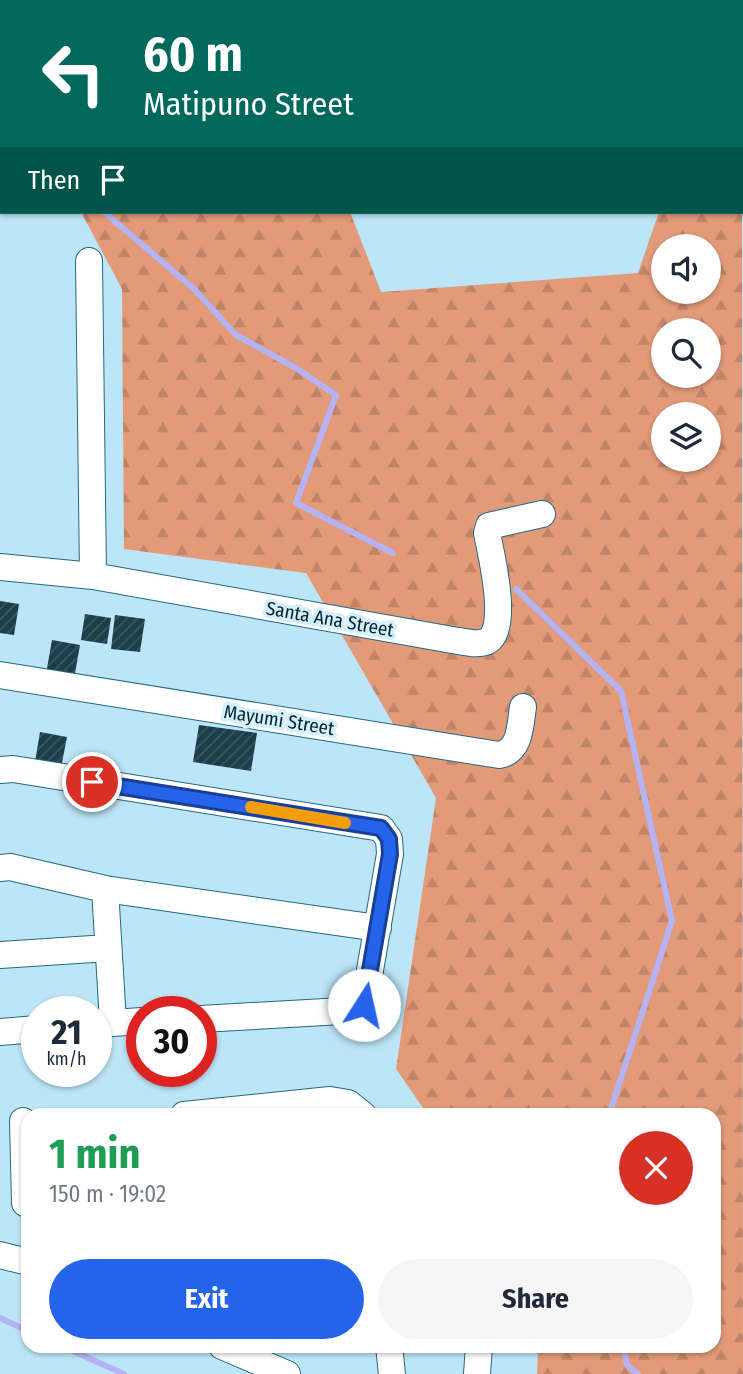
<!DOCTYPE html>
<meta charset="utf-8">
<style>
:root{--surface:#fff;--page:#f6f6f7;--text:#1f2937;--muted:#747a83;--accent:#2563eb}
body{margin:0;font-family:"Fira Sans Condensed",sans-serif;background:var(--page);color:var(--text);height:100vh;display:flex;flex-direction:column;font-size:26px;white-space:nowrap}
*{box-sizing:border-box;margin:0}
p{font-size:23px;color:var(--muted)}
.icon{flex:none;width:38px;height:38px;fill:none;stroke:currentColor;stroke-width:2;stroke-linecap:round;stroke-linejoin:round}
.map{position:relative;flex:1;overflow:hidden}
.sheet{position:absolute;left:21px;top:1108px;width:700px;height:245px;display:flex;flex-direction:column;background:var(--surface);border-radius:21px;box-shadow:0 2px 5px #0004}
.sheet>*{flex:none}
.hud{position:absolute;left:0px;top:0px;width:744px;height:214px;box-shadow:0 2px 5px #0004;background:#00695c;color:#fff;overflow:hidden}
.buttons{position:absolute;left:651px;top:234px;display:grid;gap:14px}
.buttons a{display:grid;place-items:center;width:70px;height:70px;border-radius:50%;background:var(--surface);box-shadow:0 2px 5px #0004;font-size:35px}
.speed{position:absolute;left:21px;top:996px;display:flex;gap:14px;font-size:35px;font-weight:700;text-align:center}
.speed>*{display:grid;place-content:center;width:91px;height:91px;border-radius:50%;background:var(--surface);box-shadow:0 2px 5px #0004;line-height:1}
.speed small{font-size:18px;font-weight:400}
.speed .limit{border:10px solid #d22;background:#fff;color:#111}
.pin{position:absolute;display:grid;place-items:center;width:60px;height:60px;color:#fff;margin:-30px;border:4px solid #fff;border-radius:50%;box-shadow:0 2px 7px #0007}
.me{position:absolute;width:77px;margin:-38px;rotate:10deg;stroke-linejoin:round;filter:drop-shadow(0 0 5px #0008)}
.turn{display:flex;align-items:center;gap:24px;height:147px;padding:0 28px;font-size:32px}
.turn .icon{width:91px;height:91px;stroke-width:2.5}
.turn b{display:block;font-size:49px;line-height:60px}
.then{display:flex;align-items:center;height:66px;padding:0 28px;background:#0003;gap:14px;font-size:26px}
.round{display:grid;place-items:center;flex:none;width:74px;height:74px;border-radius:37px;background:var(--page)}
.overview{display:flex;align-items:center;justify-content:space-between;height:119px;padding:0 28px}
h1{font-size:42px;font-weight:700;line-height:52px;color:#1e9e55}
.button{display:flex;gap:14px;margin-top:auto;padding:14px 28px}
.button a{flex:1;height:80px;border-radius:42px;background:var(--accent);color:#fff;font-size:28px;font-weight:700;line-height:80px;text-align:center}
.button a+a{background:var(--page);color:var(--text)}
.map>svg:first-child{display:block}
</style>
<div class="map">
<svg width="743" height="1374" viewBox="0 0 743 1374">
<defs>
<pattern id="forest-firs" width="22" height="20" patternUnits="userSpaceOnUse" patternTransform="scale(1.75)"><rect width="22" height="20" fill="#e29a78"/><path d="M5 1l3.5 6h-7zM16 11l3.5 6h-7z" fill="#c08468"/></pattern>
<pattern id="building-hatch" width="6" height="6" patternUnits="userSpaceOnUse" patternTransform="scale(1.75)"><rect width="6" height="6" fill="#1c3d4a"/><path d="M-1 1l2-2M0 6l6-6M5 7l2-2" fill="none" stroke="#3a5762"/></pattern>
</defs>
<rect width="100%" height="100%" fill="#bce5f7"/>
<path fill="url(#forest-firs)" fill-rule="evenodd" d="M45,0h227l1,2h-229z
M742,186l1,1188h-206l1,-28h176v-231h-286l-32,-46 40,-271 -130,-225 -182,-24 -2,-260 -41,-77h269l31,80 257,-19 21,-61h83zM663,247h46v45h-46zM663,331h46v45h-46zM663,415h46v45h-46z"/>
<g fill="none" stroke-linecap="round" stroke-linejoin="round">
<path stroke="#b6b3f4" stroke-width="6" d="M67,2l1,-2
M104,212l90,77 42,46 60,33 40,27 -40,108 97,50
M516,589l105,102 51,230 -63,194
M0,1318l28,13
M62,1346l62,28
M623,1346l4,19 11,9"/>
</g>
<path fill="url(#building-hatch)" d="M0,601l19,3 -5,31 -14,-2z
M85,614l26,4 -4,26 -26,-4z
M115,615l30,4 -5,33 -29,-3z
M52,640l28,5 -6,34 -28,-5z
M199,725l58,8 -6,38 -58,-9z
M40,732l27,5 -7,36 -26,-5z"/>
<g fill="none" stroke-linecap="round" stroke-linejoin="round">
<g stroke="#206a84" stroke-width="28">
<path id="minor" d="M0,4h2
M0,169h2
M89,261l4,315
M0,567l93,9 365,65c8,1 19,4 27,1 26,-8 6,-88 2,-109l2,-7 53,-12
M0,675l499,80c22,-4 21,-30 24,-48
M0,770l13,-1 368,59 8,11 1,15 -26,151 -4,5 -159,9
M0,868l10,-1 95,22 273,39
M105,889l8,133
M0,955l108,-7
M98,1024l44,-3
M0,1032l37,-3
M184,1115l146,-15 18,3 15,12
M23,1121l2,82
M0,1255l28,7
M222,1346l65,28
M389,1346l3,28
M477,1374l2,-28"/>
</g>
<use href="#minor" stroke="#fff" stroke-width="26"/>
</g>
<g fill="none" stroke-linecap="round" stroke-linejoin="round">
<g stroke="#184099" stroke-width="18">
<path id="route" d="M92,782l289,46 8,11 1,15 -26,151"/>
</g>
<use href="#route" stroke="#2563eb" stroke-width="12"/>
<path stroke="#f59e0b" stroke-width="12" d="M251,807l94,16"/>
</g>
<g text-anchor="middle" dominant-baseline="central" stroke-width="7" stroke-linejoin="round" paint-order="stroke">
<g font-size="19" fill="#04232e" stroke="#d5f0fc">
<text transform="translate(330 619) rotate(10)">Santa Ana Street</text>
<text transform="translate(279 720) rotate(9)">Mayumi Street</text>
</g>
</g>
</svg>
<div class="buttons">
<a><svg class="icon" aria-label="sound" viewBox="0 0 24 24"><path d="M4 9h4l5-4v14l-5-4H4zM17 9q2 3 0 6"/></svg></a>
<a><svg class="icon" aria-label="search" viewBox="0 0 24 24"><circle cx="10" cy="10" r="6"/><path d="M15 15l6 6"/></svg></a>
<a><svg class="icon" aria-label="layers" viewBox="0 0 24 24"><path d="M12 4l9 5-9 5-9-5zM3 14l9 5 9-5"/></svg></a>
</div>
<div class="speed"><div>21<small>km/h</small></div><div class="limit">30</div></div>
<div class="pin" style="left:92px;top:782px;background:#d93025"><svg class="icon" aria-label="arrive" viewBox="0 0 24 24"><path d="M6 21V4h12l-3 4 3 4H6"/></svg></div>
<svg class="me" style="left:364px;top:1005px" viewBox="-20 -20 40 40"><circle r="19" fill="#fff"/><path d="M0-13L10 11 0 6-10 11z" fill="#2563eb"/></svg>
<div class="hud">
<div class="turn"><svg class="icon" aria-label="left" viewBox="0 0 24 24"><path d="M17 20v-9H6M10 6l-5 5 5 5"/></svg><div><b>60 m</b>Matipuno Street</div></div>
<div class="then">Then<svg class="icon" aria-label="arrive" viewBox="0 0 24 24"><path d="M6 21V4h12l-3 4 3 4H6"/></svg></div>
</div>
<section class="sheet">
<div class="overview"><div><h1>1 min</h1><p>150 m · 19:02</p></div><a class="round" style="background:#d93025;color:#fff"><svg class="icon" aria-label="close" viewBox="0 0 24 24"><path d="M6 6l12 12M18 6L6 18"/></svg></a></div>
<div class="button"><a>Exit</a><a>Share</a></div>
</section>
</div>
